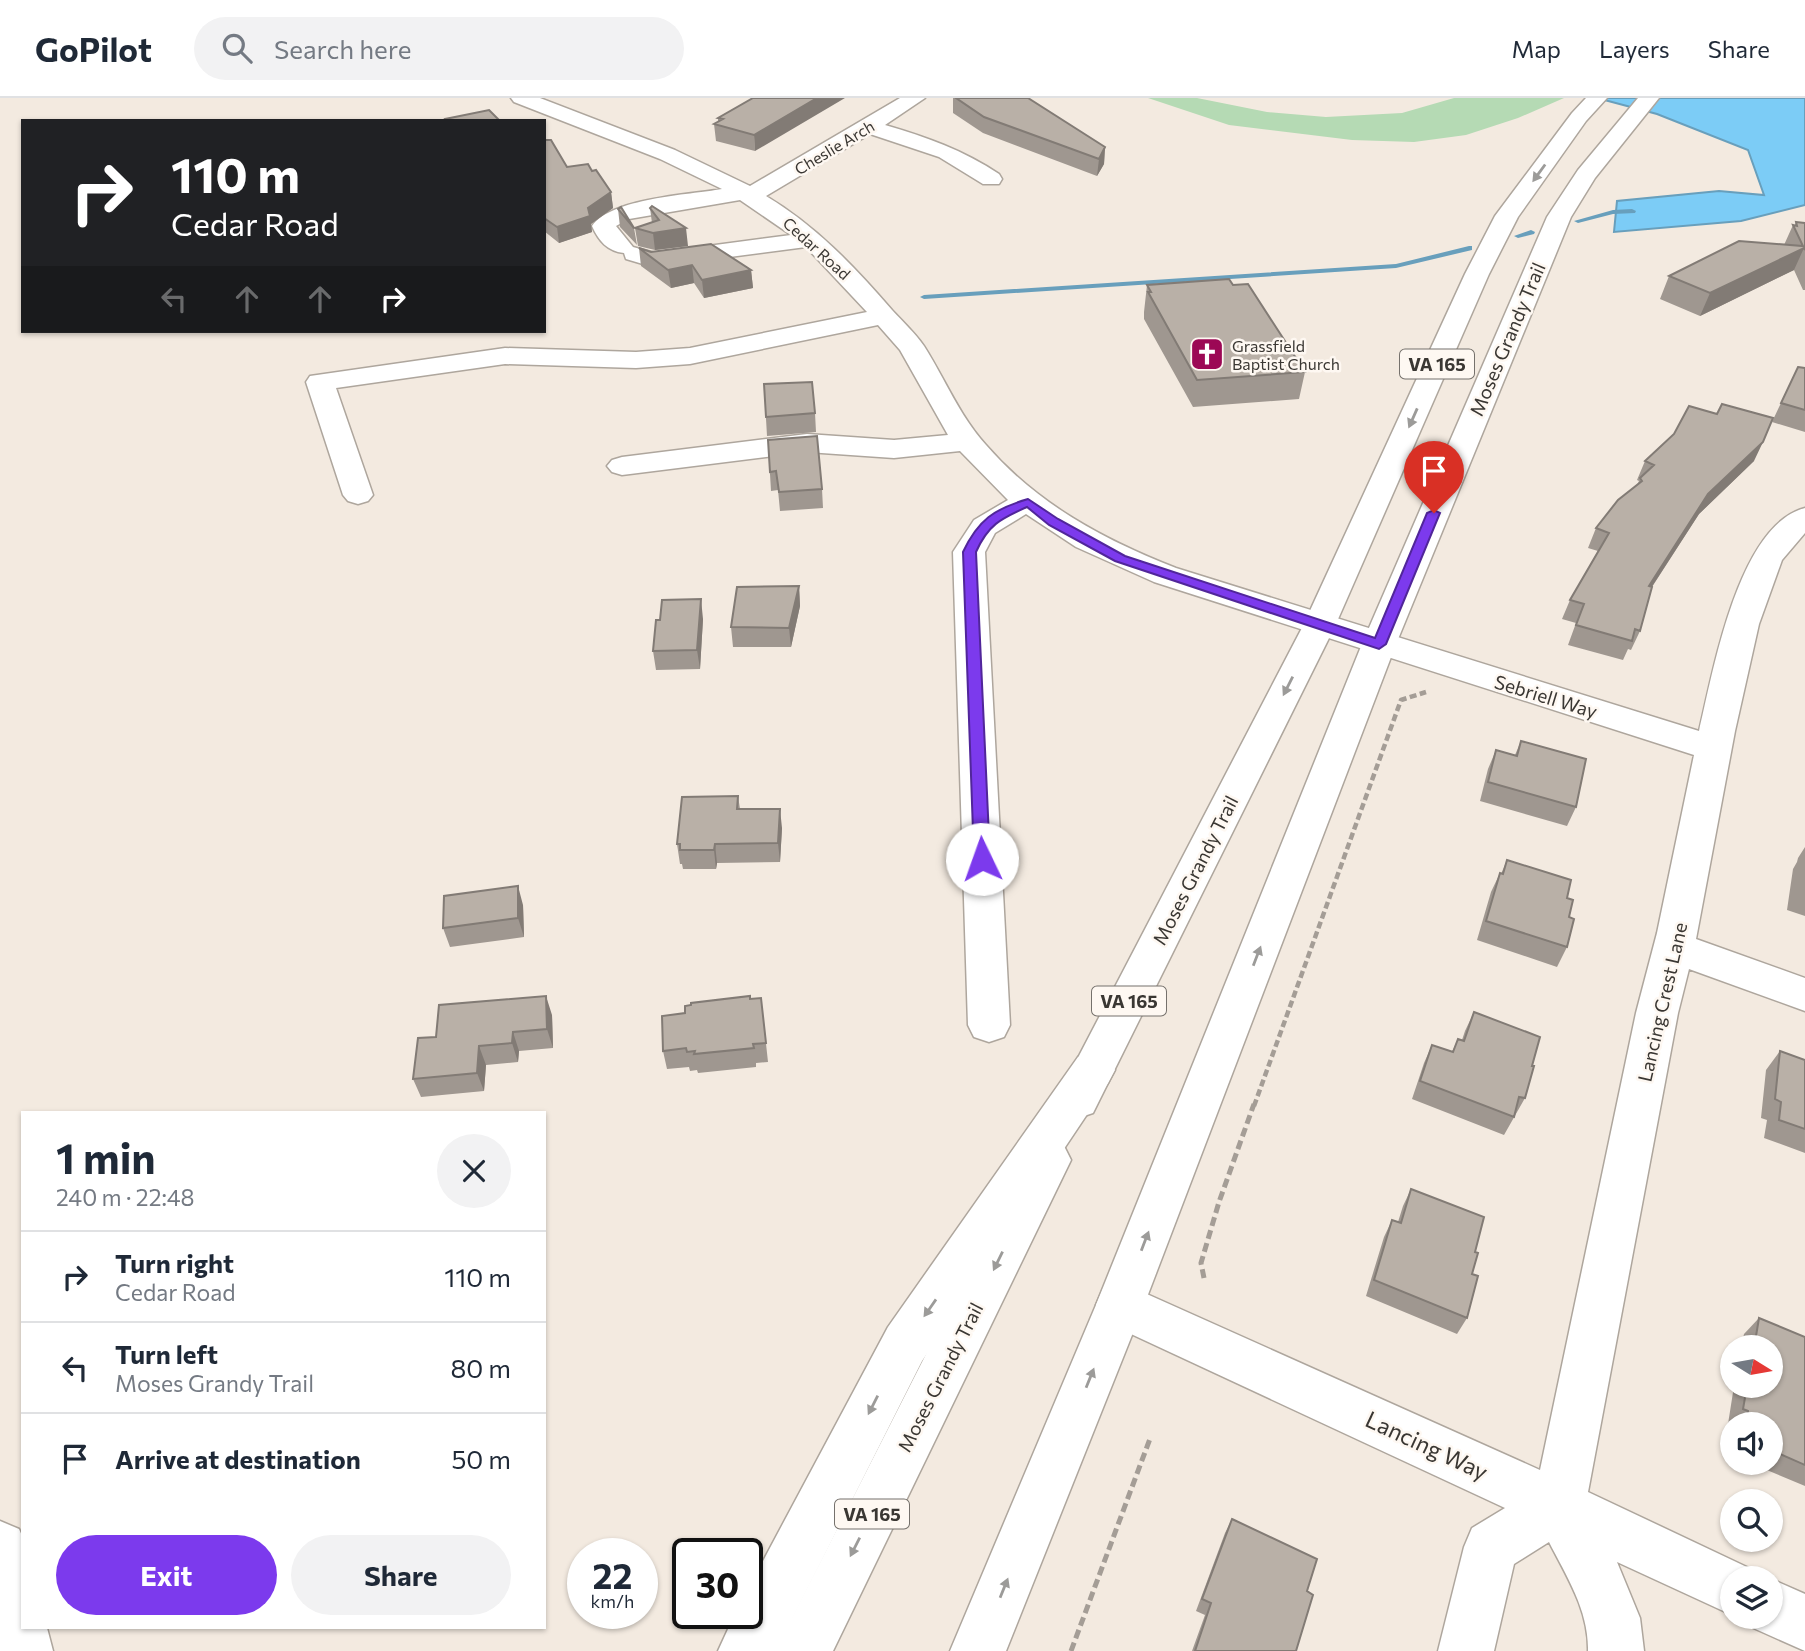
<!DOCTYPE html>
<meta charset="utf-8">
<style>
:root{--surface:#fff;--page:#f2f2f3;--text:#1f2937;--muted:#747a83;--line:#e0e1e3;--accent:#7c3aed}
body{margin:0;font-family:Commissioner,sans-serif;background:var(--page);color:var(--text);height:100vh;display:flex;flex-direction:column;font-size:26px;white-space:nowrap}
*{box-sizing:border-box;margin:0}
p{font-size:23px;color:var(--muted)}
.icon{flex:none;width:38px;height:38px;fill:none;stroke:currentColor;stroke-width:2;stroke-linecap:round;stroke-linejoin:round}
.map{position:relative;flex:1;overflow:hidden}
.sheet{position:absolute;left:21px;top:1013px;width:525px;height:518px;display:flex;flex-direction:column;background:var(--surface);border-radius:0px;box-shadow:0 2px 5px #0004}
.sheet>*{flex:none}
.banner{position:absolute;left:21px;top:21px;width:525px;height:214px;border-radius:0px;box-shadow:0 2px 5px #0004;background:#202124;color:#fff;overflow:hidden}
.needle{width:46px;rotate:101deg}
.tools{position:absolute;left:1720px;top:1237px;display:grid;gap:14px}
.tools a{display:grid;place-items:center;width:63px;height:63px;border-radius:50%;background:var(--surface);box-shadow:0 2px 5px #0004;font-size:35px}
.speed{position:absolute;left:567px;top:1440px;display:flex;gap:14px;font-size:35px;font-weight:700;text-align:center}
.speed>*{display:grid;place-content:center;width:91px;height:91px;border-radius:50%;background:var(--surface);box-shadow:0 2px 5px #0004;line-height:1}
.speed small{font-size:18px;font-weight:400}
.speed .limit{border:4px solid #111;border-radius:10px;background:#fff;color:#111}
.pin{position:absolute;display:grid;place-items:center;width:60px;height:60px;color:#fff;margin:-72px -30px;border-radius:50% 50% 50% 0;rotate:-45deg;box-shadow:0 0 7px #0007}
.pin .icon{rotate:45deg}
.me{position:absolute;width:77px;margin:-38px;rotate:357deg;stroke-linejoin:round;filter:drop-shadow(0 0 5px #0008)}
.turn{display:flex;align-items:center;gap:24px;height:147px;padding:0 35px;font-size:32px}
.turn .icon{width:91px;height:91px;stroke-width:2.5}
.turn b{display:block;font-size:49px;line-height:60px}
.lanes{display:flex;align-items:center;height:66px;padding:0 35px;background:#0003;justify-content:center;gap:35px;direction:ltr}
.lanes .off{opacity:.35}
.round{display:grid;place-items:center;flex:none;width:74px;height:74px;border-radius:37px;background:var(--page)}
.overview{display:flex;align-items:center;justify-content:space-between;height:119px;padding:0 35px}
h1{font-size:42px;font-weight:700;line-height:52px}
.button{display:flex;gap:14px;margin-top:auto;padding:14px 35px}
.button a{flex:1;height:80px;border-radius:42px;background:var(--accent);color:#fff;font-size:28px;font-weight:700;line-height:80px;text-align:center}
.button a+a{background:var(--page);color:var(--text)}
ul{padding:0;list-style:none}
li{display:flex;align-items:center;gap:21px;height:91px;padding:0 35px;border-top:2px solid var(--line)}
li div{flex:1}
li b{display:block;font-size:26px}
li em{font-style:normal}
header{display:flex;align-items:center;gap:42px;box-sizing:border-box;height:98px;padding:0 35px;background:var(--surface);border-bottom:2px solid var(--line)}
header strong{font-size:33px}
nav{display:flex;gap:38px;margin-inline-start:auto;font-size:24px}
.search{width:490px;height:63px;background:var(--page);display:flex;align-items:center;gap:18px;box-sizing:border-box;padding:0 24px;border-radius:38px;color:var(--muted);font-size:26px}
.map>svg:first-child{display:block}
</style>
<header>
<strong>GoPilot</strong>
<div class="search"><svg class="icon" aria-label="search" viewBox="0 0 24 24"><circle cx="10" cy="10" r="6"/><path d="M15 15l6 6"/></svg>Search here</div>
<nav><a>Map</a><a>Layers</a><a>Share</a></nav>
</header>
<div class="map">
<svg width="1805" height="1553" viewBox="0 0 1805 1553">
<rect width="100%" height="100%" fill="#f3eae0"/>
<path fill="#b5dab4" d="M1148,0h49l70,14 59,5 76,-4 52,-15h110l-46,20 -52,17 -52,7 -62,-2 -123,-15z"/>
<path fill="#7cccf6" stroke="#689fbc" stroke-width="2" d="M1597,0h208v107l-64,16 -127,11 3,-31 102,-10 45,4 -16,-45 -91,-36z"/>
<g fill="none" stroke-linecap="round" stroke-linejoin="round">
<path fill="#689fbc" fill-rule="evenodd" d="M1632,111l4,2 -1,2 -22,1 -35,9 -4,-2 39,-11z
M1531,132l4,2 -1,2 -16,4 -4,-2z
M1469,148h3v4l-76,18 -472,31 -4,-2 4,-2 472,-31z"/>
<g stroke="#aea69d" stroke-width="3">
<path id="minor" d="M511,0h29l135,52 75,36 150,-88h25l-40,27c41,12 78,25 114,49l3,5 -3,5h-16l-44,-27 -69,-23 -104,62c50,30 88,70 126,114 11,12 23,23 32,36 21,33 35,69 62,99 51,59 118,95 190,123l523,163c14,-58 39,-206 106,-223v25l-23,27 -23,64 -24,107 -39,208 109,39v33l-116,-42 -11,44 -90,479 163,77 5,9h-24v37l-115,-53 23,56 4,33h-56c1,-40 -21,-74 -39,-109l-35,22 -20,87h-56l26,-104 8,-19 33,-20 -402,-187 -7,-16 7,-16 17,-7 420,188 96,-457 21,-80 37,-178 -540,-173 -78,-35 -50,-33 -31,19 -10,19 25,473 -6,12 -15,5 -15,-5 -6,-12 -15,-473 21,-32 34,-20 -48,-49 -66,7 -87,-6 -185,23 -10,-3 -5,-6 5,-6 10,-3 185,-23 87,6 54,-5 -48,-85 -22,-25 -188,39 -54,4 -131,-4 -169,24 37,107 -5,6 -10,3 -10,-3 -5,-6 -37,-113 4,-6 195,-28 131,4 54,-4 177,-36 -61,-65 -153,20 -27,-8 -2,-6c-17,-2 -25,-12 -32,-27 20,-28 96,-31 130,-37l-62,-30 -146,-57zM740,102l51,35 -136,18 -22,-6 -17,-21 13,-7z
M1771,1481l34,15v57l-54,-24 -4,-10h24z"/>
</g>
<g stroke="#aea69d" stroke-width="3">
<path id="major" d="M1586,0h21l-21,23 -68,96 -29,57 -154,352 -242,487 -15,5 -15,-5 -7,-13 247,-474 162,-352 30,-58 77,-103z
M1638,0h21l-64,80 -24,39 -175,427 -252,661 -138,346h-56l146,-346 266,-661 185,-427 31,-47z
M1048,1042l16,6 7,14 -238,491h-58l257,-505z"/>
</g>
<g stroke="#aea69d" stroke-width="3">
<path id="highway" d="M1093,954l15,5 7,13 -7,13 -186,278 -146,290h-58l17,-37h12v-23l141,-264 190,-270z
M0,1423l19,8 4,9v90h24l6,23h-53z"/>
</g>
<path stroke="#a49d96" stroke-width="4.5" stroke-dasharray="7 3.5" stroke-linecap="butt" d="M1254,1008l147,-406 25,-8"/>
<path stroke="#a49d96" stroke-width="5" stroke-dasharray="9 4.5" stroke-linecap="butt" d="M1204,1180l-3,-15 18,-61 35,-98
M1071,1553l80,-215"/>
<use href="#minor" fill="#fff" fill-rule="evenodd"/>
<use href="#major" fill="#fff" fill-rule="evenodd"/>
<use href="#highway" fill="#fff" fill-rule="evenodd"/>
</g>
<path fill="#9f9790" d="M753,0l2,53 -39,-10 -2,-17 4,-2v-4z
M953,0h75l77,49 -1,17 -7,12 -114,-43 -30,-20z
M544,42l23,27 25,4 19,21 2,16 -22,16 1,8 -33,11 -15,-12z
M650,110l38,38 -33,4 -17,-4 -3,-18 17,-5z
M618,111l16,19 3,17 -17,-18z
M1796,124l9,1v67h-2l-9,-20 -94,46 -40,-17 9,-23 115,-31 9,-20h2z
M639,150l12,4 100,18 2,18 -49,10 -10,-15 -23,5 -30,-22z
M1147,187h86l72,87 -6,27 -106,8 -49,-88v-7z
M1798,269l7,1v64l-33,-10z
M764,286l51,29 1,19 -49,4z
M768,342l54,49 1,19 -43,3 -2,-21 -7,1z
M1645,363h109l-55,53 -47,73 -12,44 -9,19 -3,-1 -5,11 -55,-15 8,-22 -14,-4 8,-19 28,-49 -10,-3 8,-20 41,-43 2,-4 -2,-1z
M799,488l1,20 -9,41h-58l-2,-20z
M703,521l-3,50 -44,1 -3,-19 7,-31z
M1521,643l55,66 -9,19 -87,-25 8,-32 8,-19 19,5z
M738,698l2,13 42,19 -2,34 -63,1 -1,6h-33l-1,-5h-2l-3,-20z
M1805,749v69l-18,-6 6,-41 4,-7 1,-4z
M1507,762l60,38 2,19 -2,30 -10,20 -80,-27 14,-48 9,-19 1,1z
M523,807l1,32 -74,10 -7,-19z
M761,900l7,64 -12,1v4l-58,6 -1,-3 -7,1 -1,-4 -22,2 -4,-18 22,-38 65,-14z
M1474,914l58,54 -7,32 -21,37 -92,-36 12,-36 8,-18 20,7 6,-13 4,1 3,-9z
M552,917l1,33 -34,3 -1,11 -32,3 -2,26 -63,6 -8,-18 23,-42z
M1780,953l25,9v93l-41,-15 3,-18 -6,-2 5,-48z
M1411,1091l64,63 -8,66 -10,16 -91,-38 18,-59 8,-17 6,2 5,-16z
M1759,1220l46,19v149l-55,-23h21v-39h-39v2l-4,-2 6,-38h37v-38h-30l3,-14z
M1732,1331v26l-2,-1z
M1232,1421l75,72 -11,60h-104l13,-36 -9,-4 29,-78z"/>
<path fill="#827b75" d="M817,0h28l-90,53 -1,-16z
M1105,49l-1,17 -7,12 2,-17z
M611,94l2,16 -22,16 1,8 -33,11 -2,-16z
M686,130l2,18 -33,4 -2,-17z
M1804,150l-10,22 -94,46 10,-23z
M692,167l2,18 -23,5 -3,-18z
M751,172l2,18 -49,10 -2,-18z
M1763,344l-9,19 -55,53 -59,91 9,-19 59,-92z
M799,488l1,20 -9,41 -2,-19z
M701,501l2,20 -3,50 -3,-19z
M780,711l2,19 -2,34 -2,-19z
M715,746l2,19 -1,6 -2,-19z
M518,788l5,19 1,32 -6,-19z
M546,898l6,19 1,33 -6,-19z
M513,934l6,19 -1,11 -6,-19z
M479,948l7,19 -2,26 -7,-18z"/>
<path fill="#b9b0a7" stroke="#827b75" stroke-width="2" d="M753,0h64l-63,37 -40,-11 9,-5 -5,-1z
M956,0h72l77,49 -6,12 -115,-42z
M489,12l11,11h-54l-1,-2z
M544,42h7l16,27 21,-3 4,7 4,-1 15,22 -23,16 2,8 -33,11 -13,-9z
M652,108l34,22 -33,5 -18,-5 24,-8 -9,-12z
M621,109l13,21 -16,-19z
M1796,124l9,1v27l-1,-2 -94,45 -41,-17 70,-35 64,5 -10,-21 4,1z
M711,146l40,26 -49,10 -10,-15 -24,5 -29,-22 12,4z
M1229,181l4,6 15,-1 57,88 -108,8 -49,-88h3l-4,-7z
M1798,269l7,1v42l-24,-7z
M812,284l3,31 -49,4 -2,-33z
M1722,306l51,14 -10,24 -55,52 -59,92 3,1 -12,44 -5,-2 -3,12 -56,-16 8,-21 -14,-4 39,-67 -13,-5 22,-28 24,-19 -2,-3 14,-13 -9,-4 29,-27 15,-28 28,8z
M817,338l5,53 -43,3 -3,-21 -6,1 -2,-32z
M799,488l-10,42 -58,-1 6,-40z
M701,501l-4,51 -44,1 3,-31h4l2,-20z
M1521,643l65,18 -10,48 -88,-25 8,-32 21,6z
M738,698l-1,13h43l-2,34 -63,1 -1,6h-34v-6h-3l5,-47z
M1507,762l64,20 -4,18 6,2 -4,17 5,2 -7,28 -81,-26 14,-48 3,1z
M518,788v32l-75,10 1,-32z
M546,898l1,33 -34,3 -1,11 -33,3 -2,27 -64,6 5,-41 18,-1 3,-32z
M750,898v3l11,-1 5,45 -13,1 1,4 -60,6 1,-3 -8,1 -1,-4 -23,3 -1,-35 23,-3v-7l6,-1v-2z
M1474,914l66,25 -8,29h2l-9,32 -6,-1 -5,20 -94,-36 12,-36 21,7 5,-13 6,2z
M1780,953l25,9v69l-26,-9 2,-18 -6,-3z
M1411,1091l73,28 -9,35 3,1 -6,21 6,2 -11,42 -93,-38 18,-60 9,3z
M1759,1220l46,19v128l-34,-15v-26h-24l1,-13 -5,-2 4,-23h24v-38h-17z
M1232,1421l85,40 -10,32 6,4 -17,56h-101l16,-48 -9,-4z"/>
<defs><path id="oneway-solid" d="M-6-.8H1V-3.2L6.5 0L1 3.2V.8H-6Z" transform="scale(1.75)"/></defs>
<g fill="#9c9b99">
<use href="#oneway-solid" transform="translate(1539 75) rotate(126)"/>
<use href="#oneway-solid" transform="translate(1413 320) rotate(114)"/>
<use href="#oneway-solid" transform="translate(1288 588) rotate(117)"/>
<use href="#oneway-solid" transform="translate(1257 858) rotate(-69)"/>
<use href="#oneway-solid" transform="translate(1145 1143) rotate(-69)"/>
<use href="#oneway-solid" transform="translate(998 1163) rotate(116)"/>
<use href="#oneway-solid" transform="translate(930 1210) rotate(125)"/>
<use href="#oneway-solid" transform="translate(1090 1280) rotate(-68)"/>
<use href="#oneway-solid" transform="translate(873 1307) rotate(117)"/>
<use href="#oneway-solid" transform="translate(855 1449) rotate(117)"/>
<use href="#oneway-solid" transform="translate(1004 1490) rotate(-68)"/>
</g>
<path fill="#7c3aed" stroke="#51269a" stroke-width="2" d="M1028,401l30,20 67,37 250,82 52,-125 7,-3 6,3 -54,131 -7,5 -264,-88 -66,-36 -22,-18c-27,12 -39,18 -51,45l14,307 -8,6 -8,-6 -11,-307c15,-32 31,-43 65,-53z"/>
<defs>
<g id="church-square" transform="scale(1.75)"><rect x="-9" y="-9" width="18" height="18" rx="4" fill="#9c0855" stroke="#fef8f2"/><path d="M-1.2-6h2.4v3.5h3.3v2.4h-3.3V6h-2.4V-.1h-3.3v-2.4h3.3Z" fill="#fff"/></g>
</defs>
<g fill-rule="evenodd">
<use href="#church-square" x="1207" y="256"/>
</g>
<g text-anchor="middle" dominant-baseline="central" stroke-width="5" stroke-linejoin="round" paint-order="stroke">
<g font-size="16" fill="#3a3733" stroke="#fef8f2">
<text transform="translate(834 49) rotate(-31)">Cheslie Arch</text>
<text transform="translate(817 150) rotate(42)">Cedar Road</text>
</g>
<g font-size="16" fill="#3a3733" stroke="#fef8f2" text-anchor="start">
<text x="1232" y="247">Grassfield<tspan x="1232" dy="18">Baptist Church</tspan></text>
</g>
<g fill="#fef8f2" stroke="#75716c" stroke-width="2">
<rect x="1400" y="251.5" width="74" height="29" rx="5"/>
<rect x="1092" y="888.5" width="74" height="29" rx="5"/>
<rect x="835" y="1401.5" width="74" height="29" rx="5"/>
</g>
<g font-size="18" font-weight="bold" fill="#3a3733">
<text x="1437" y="266">VA 165</text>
<text x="1129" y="903">VA 165</text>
<text x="872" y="1416">VA 165</text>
</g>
<g font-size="19" fill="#3a3733" stroke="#fef8f2">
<text transform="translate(1507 241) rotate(-67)">Moses Grandy Trail</text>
<text transform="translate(1546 598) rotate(17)">Sebriell Way</text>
<text transform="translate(1195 772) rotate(-63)">Moses Grandy Trail</text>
<text transform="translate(1662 904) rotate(-77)">Lancing Crest Lane</text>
<text transform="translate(940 1279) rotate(-63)">Moses Grandy Trail</text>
</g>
<g font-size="23" fill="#3a3733" stroke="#fef8f2">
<text transform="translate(1427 1347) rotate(25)">Lancing Way</text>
</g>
</g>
</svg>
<div class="tools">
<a><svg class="needle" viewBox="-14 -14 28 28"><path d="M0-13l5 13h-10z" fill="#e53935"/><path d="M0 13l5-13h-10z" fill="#747a83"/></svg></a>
<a><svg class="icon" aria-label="sound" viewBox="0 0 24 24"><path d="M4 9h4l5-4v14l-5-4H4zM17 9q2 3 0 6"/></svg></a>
<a><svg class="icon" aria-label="search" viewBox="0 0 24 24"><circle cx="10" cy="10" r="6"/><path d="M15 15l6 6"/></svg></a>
<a><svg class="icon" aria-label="layers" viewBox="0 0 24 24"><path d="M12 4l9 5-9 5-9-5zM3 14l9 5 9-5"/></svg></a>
</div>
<div class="speed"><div>22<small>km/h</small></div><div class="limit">30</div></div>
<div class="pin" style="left:1434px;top:415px;background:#d93025"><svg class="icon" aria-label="arrive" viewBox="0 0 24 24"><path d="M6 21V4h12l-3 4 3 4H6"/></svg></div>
<svg class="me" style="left:982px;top:761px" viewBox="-20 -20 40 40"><circle r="19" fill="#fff"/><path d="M0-13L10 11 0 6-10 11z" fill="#7c3aed"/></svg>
<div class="banner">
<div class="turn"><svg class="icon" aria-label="right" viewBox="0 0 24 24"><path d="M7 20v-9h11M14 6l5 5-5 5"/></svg><div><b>110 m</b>Cedar Road</div></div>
<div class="lanes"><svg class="icon off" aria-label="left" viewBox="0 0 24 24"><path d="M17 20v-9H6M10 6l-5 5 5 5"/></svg><svg class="icon off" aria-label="ahead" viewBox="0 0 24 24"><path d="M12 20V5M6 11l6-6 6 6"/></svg><svg class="icon off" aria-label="ahead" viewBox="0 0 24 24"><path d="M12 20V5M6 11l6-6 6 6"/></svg><svg class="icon" aria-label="right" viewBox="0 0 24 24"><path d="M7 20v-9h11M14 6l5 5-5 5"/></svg></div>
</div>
<section class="sheet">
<div class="overview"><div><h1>1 min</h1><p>240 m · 22:48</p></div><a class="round"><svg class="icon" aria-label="close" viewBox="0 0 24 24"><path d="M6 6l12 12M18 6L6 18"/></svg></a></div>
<ul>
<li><svg class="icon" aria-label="right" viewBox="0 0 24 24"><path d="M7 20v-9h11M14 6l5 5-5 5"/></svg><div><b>Turn right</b><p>Cedar Road</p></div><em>110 m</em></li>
<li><svg class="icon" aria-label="left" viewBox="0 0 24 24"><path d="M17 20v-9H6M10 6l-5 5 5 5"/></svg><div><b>Turn left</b><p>Moses Grandy Trail</p></div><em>80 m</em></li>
<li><svg class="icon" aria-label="arrive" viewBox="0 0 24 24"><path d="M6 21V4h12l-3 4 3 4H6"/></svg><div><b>Arrive at destination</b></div><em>50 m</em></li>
</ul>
<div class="button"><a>Exit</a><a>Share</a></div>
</section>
</div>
